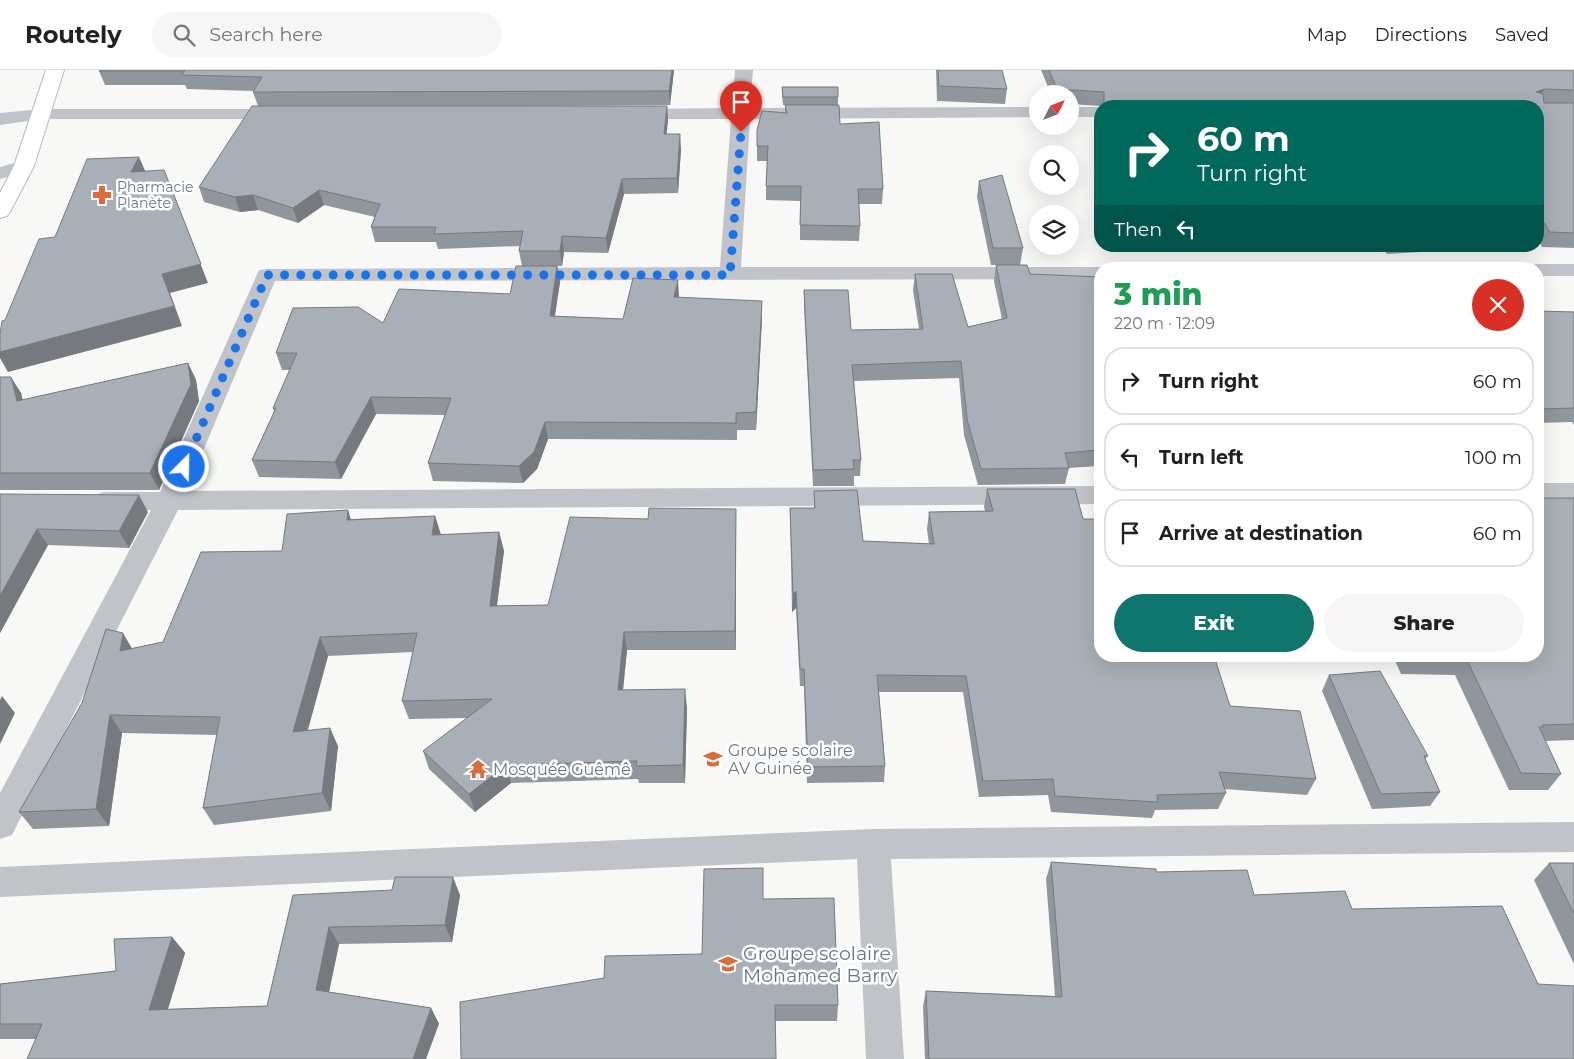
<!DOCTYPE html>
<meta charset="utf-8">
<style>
:root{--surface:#fff;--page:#f6f6f6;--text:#202124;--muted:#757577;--line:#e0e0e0;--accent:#0f766e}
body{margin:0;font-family:Montserrat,sans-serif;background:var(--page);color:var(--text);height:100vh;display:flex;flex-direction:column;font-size:19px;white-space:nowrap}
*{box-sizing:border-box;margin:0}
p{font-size:16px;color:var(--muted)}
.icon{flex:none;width:28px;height:28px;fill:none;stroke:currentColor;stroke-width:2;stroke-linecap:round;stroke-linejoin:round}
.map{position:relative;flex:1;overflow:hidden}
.details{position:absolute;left:1094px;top:192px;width:450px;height:400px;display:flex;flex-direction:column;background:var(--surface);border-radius:20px;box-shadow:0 5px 20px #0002}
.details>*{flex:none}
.hud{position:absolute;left:1094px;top:30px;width:450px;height:152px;border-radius:20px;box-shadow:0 5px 20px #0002;background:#00695c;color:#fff;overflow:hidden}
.needle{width:32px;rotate:48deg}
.tools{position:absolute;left:1029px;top:15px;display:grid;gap:10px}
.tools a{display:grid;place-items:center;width:50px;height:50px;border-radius:50%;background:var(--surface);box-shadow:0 5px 20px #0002;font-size:25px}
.pin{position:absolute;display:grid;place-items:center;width:42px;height:42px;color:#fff;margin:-51px -21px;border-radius:50% 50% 50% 0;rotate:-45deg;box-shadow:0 0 5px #0007}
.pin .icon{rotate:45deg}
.me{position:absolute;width:55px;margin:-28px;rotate:23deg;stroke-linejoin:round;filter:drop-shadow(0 0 4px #0008)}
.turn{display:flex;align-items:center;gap:18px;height:105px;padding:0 20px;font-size:22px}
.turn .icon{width:65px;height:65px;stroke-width:2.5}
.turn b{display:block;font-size:35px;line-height:42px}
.then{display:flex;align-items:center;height:48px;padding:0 20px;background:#0003;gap:10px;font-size:19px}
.round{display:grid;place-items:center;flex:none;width:52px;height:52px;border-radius:26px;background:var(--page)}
.overview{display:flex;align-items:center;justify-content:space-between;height:85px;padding:0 20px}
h1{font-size:30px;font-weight:800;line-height:38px;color:#1e9e55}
.button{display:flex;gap:10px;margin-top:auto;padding:10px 20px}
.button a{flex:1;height:58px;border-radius:30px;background:var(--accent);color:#fff;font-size:20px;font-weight:800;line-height:58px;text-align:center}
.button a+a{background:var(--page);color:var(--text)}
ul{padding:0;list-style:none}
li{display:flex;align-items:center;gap:15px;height:68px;margin:0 10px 8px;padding:0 10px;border:2px solid var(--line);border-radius:20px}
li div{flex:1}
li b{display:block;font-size:19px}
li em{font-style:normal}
header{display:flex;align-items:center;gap:30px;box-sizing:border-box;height:70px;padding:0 25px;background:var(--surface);border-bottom:1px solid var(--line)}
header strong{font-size:24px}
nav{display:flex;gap:28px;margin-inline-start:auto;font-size:18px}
.search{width:350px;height:45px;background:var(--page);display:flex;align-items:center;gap:12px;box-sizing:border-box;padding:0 18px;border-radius:28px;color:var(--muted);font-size:19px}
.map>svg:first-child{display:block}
</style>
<header>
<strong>Routely</strong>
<div class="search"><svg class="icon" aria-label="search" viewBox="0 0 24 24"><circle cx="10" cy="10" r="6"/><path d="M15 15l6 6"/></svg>Search here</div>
<nav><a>Map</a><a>Directions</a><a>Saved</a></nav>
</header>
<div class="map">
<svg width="1574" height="989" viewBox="0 0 1574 989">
<rect width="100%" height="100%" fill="#f8f9f6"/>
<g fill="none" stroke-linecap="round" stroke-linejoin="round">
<g stroke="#b5b9be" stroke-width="2">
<path id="secondary" d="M46,0h18l-30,96 -24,46 -3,4 -7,2v-25l14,-27z"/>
</g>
<path fill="#c0c4c8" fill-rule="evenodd" d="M735,0h18l-3,38 288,-1v10l-288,2 -9,148h359l8,2h-8v10l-825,2 -89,210 914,-5v18l-922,6 -166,325 -12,4v-46l151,-283h-47l-9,-3 -4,-6 4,-6 9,-3h56l99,-222 8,-1 453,-2 11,-148h-100l-6,-1 -3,-4 3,-4 6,-1 101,-1z
M1070,37h30v10h-30z
M42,39h241l6,1 3,4 -3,4 -6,1h-241l-42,6v-12z
M24,90l7,2 3,4 -3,4 -31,9v-12z
M1538,194h36v12h-36v-7h-10l2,-4z
M1538,413h36v18h-36z
M1574,752v30l-683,7 13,200h-38l-9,-200 -857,38v-30l873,-38z"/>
<use href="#secondary" fill="#fff" fill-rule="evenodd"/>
</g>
<path fill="#91969d" d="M674,0l-4,35 -140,1h137l1,14 -2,14 15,15 -3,44 -54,1 -16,59 -44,-1 -2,14h-5l3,16 -5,34 68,3 56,-21 83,20 -6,112h-19v10l-189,-1 -11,30 -14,14 -90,-2 -5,-18 17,-48 -69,-1 -35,65 -82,-2 -7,-17 22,-48 -1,-4 17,-38h-8l-6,-17 107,-30 127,-29 12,-28 -3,-15 1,-5 -82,3 -2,-7h-61l-4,-15 4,-10 -51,-12 -26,18 -40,-13 -18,2 -36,-10 -5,-15 59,-81 -5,-14 1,-1 -67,-2 -2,-4h-80l-6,-14z
M936,0h66l5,19 -2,15 -68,-3z
M1041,0h533v178l-32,-1 -4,-8v-133h-437l-31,-2v-10h-19z
M782,17l56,10v8h-55l-1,-10z
M785,35l55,19 43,65 -1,15h-23l1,22 -1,15 -59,-1v-39l-34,-1v-14l1,-25h-10v-31l28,-17z
M1098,77h2v28l-5,-13z
M979,111l44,67 -3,17h-29l-14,-68z
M1185,176h91l-1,6 -88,-1z
M1381,176h76l-2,4 -68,4z
M996,195l34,9 70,3v183h-1l-1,6 -29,2 -4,16 -87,1 -14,-50 -5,-57 -105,3 7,79 -1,16h-6v10h-41l-9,-180v-16l47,40 68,-1 -6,-39 2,-16 53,53 34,-8 -8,-38z
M1538,241l36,1v113l-2,-3 -34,1z
M188,293l8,17 3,21 -40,89h-159v-113l21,16 1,7z
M987,419l96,30 147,187 86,73 -9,16 -83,-6 2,4 -8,16 -63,1 -3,8 -101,-6 -3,-17 -69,2 -16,-105h-84l6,74 -1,16 -77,1 -3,-97h-4l-4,-78 -4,4 -2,-104h24v-17l49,50 66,3 -2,-15 2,-17 56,-1 -1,-4z
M0,424l148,18 -19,36 -81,-3 -48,88z
M1574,428v242l-29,1 16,33 -13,16h-39l-54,-115 -54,-1 -8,-18h145z
M435,446l6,19 58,-3 5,19 -7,55 51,-1 188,-77v122h-109l-4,40 64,18 -2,75h-46l-1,-4 -127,4 -36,29 -46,-43 -6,-18 44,-33 -58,1 -7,-18 11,-49 -85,4 -20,74 30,16 -7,65 -117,14 -11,-17 14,-73 -95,-2 -13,93 -76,3 -14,-17 63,-109 50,-54 31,-7 119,-91 69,-32z
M1329,605l99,81 -3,3 15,33 -10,14 -58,3 -50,-118z
M1051,792l105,10 98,23 98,14 186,75 36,75h-649l-2,-53 3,-15 129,5 -9,-117z
M1549,793h25v101l-40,-84z
M293,825h167l-8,47 -113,2 -10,48 102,16 8,16 -404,15h-35v-55l116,-13 56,-34 13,16 -17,56 99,-3z
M763,829l75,106 -1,16h-61l-172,-43 98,-24z"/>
<path fill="#767a7f" d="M672,0h2l-4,35 -1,-14z
M1544,19l-6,14 -2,-11z
M667,36l1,14 -3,29 -1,-15z
M680,64l1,15 -3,44 -1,-15z
M139,87l8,18 -16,-3z
M164,100l44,113 -38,10 12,33 -174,46 -8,-14v-6l162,-78z
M622,109l2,15 -16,59 -2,-15z
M319,120l5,15 -26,18 -5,-15z
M253,125l5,15 -18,2 -5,-15z
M562,166l2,16 -2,14 -2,-15z
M557,196l3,16 -8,51 -2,-17z
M678,210l1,17 -3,17 -2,-17z
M762,231v17l-6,112v-18z
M188,293l8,17 3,21 -40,89 -9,-17z
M11,307l10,16 6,24 -10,-16z
M371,327l5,17 -35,65 -6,-17z
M545,352l3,17 -11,30 -14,14 -4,-17z
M139,425l9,17 -19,36 -10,-17z
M736,439v141l-1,-19z
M348,440l6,19 -7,-9z
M435,446l6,19h-9z
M37,459l11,16 -48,88v-37z
M499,462l5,19 -10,74 -4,-19z
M796,521v17l-4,4 1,-17z
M624,562l3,18 -6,59 -3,-19z
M123,563l11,19 -14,-1z
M320,567l8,19 -26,94 -9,-18z
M685,619l2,19 -2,75 -2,-18z
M2,626l13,17 -15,31v-44z
M110,645l12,18 -13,93 -13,-17z
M330,658l8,18 -7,65 -9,-18z
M506,695l5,18 -36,29 -6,-18z
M453,807l7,18 -8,47 -7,-17z
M329,857l10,17 -13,62 -10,-16z
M172,867l13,16 -22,72 -14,-15z
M431,938l8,16 -13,35h-13z"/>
<path fill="#a9afb6" stroke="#767a7f" d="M100,0h572l-3,21 -416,1 9,-15 -81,-2 4,-4h-86z
M938,0h64l5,19 -68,-3z
M1049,0h525v20l-30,-1 -8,3 7,2 1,9h30v130l-24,-1 -12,-19v-107h-433l-1,-2v-12l-47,-3z
M782,17h56v10h-55z
M785,35h54l1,19 39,-2 4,67h-25l2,37 -60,-1 1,-39h-35l2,-40h-11v-16l5,-19 25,2z
M252,36h415l-3,28h16l-3,44 -55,1 -16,59 -44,-2 -2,15h-41l4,-20 -89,3 2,-7h-65l9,-23 -61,-14 -26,18 -40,-13 -18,2 -36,-10z
M1098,77h2v7z
M139,87l-8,15 33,-2 37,94 -39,10 12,32 -174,46v-18l2,-13 3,-1 34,-81 16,-2 32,-78z
M1002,105l21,73h-30l-14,-67z
M996,195h31l3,9 70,3v167h-1l1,6 -35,3 4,15 -88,1 -14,-50 -6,-58 -109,4 9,95h-8l1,9 -41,1 -9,-180h44l3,40 72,-1 -8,-55h37l16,53 39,-9z
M516,196h41l-7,50 73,3 10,-41 45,2 -4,17 88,4 -6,111 -20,1v10l-191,-1 -11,30 -15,14 -91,-3 23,-65 -80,-1 -36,65 -83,-2 24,-52h-3l24,-55h-21l17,-45 65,-1 25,16 16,-34 111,5z
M1538,241l36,1v96l-36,1z
M188,293l3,21 -41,89h-150v-96h11l6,24z
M987,419h88l8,30h17v137h114l16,50 70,5 16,68 -97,-7 7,21 -69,2 1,7 -103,-6 -2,-17 -70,2 -17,-105 -89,-1 8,91 -77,1 -4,-98h-4l-4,-78 -3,4 -3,-87h25l-1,-17 43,-1 6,51 71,3 -5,-32 64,-1z
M0,424l139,1 -20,36 -82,-2 -37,67z
M1538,428h36v226l-32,1 2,2h-5l22,47 -40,-1 -55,-115h-56v-2h128z
M649,438l87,1 -1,122 -111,1 -6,58 67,-1 -2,76 -47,1 1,-5 -131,4 -37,29 -46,-43 69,-52 -90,2 15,-68 -97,4 -27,95 37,-4 -8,65 -119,15 17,-91 -110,-2 -14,94 -77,3 63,-109 24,-74 17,4 -3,18 43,-9 38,-90 81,-1 5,-37 61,-4 -1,10 88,-4 -3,19 67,-3 -9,74 58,-1 22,-88 78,2z
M1380,601l48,85h-4l16,36 -59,2 -52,-119z
M1051,792l105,7v3l91,-2 7,25 91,-4 7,18 150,-3 36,78 36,2v73h-645l-3,-68 136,6z
M1549,793h25v51z
M763,798v31l71,-1 4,107h-63l1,54h-315l-1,-57 144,-24 1,-22 97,-2 2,-85z
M395,807h58l-8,48 -116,2 -13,63 115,18 -18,51h-386l15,-35h-42v-40l116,-13 -2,-32 58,-2 -23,73 118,-4 26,-111 99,-5z"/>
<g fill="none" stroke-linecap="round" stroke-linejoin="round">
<path stroke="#1a73e8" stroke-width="9" stroke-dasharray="0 16.2" d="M184,397l83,-192h463l11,-143"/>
</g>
<defs>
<g id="pharmacy-bare" transform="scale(1.5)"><path d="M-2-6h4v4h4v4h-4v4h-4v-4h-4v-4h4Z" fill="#d76d38" stroke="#fff" stroke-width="2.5" paint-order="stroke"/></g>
<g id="school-bare" transform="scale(1.5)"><path d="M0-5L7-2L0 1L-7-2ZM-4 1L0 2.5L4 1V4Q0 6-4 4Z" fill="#d76d38" stroke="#fff" stroke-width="2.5" paint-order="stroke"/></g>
<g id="temple-bare" transform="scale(1.5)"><path d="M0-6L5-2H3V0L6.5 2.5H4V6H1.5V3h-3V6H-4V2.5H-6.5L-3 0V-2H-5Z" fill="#d76d38" stroke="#fff" stroke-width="2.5" paint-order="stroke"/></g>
</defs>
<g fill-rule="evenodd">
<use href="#pharmacy-bare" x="102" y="125"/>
<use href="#school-bare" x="713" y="689"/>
<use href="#temple-bare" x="478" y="699"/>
<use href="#school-bare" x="728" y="894"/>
</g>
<g text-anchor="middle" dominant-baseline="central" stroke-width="5" stroke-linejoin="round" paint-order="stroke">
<g font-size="14" fill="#6a7685" stroke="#fff" text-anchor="start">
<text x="117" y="117">Pharmacie<tspan x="117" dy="16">Planète</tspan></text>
</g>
<g font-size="16" fill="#6a7685" stroke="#fff" text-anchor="start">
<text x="728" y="680">Groupe scolaire<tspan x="728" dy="18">AV Guinée</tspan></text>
<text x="493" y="699">Mosquée Guêmê</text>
</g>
<g font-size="19" fill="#6a7685" stroke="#fff" text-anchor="start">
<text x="743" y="883">Groupe scolaire<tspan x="743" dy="22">Mohamed Barry</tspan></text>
</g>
</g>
</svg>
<div class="tools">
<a><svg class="needle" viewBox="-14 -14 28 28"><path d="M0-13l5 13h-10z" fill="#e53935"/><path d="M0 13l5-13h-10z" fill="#757577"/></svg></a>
<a><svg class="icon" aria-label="search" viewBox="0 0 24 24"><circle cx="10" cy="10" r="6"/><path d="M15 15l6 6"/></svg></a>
<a><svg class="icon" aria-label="layers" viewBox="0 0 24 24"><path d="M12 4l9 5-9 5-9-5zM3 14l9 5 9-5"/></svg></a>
</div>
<div class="pin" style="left:741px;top:62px;background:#d93025"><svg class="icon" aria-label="arrive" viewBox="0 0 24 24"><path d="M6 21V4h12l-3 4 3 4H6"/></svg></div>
<svg class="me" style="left:184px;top:397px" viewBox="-20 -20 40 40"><circle r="17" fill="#1a73e8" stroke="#fff" stroke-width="3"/><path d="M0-11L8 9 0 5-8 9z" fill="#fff"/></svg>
<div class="hud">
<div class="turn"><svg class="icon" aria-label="right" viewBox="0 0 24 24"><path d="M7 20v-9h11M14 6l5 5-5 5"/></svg><div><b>60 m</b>Turn right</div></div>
<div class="then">Then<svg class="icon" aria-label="left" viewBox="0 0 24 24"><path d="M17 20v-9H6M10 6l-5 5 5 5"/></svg></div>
</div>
<section class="details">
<div class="overview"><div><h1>3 min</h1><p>220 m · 12:09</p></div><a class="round" style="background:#d93025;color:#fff"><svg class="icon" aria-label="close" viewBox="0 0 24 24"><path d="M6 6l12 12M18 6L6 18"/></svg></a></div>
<ul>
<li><svg class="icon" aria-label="right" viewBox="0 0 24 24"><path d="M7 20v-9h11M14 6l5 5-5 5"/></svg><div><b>Turn right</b></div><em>60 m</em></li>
<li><svg class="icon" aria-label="left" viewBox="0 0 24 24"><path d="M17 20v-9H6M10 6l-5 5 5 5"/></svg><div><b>Turn left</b></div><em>100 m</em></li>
<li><svg class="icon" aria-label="arrive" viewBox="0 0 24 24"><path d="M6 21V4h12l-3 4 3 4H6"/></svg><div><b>Arrive at destination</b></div><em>60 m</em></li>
</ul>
<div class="button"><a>Exit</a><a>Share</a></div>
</section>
</div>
